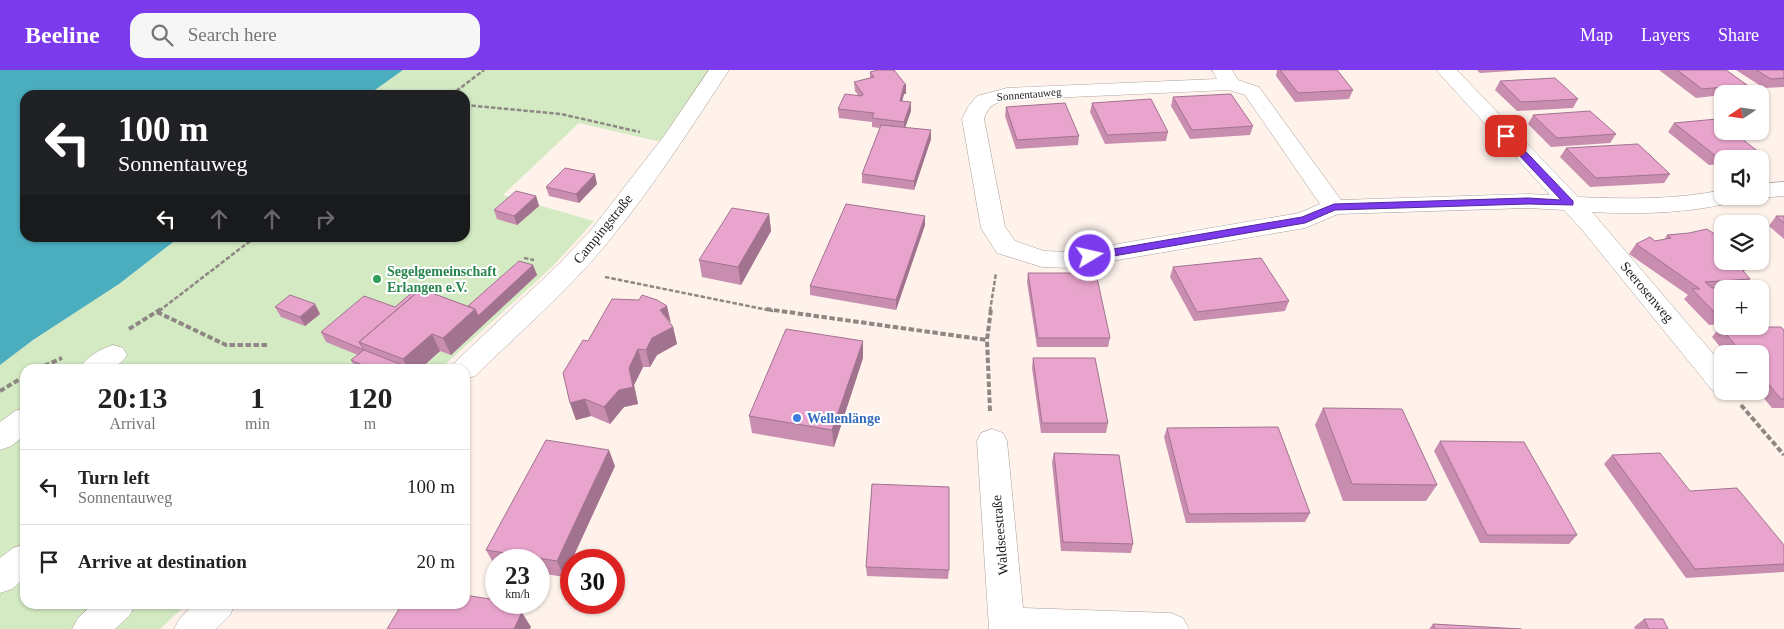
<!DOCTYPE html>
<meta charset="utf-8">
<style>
:root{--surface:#fff;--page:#f6f6f6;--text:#222;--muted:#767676;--line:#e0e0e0;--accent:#7c3aed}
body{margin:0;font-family:"Times New Roman",serif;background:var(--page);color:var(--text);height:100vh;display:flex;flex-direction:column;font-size:19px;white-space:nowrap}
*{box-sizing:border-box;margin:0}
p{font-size:16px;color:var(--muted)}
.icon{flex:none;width:28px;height:28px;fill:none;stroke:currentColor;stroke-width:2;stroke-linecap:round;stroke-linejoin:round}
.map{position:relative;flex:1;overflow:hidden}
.sheet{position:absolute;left:20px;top:294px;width:450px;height:245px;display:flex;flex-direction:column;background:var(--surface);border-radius:15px;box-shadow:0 1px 4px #0004}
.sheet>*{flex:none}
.banner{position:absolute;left:20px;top:20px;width:450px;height:152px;border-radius:15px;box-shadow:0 1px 4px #0004;background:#202124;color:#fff;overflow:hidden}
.needle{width:32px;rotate:257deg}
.tools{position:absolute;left:1714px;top:15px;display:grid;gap:10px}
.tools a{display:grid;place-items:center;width:55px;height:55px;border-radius:10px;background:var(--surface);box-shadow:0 1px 4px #0004;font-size:25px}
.speed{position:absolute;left:485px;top:479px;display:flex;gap:10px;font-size:25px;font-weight:700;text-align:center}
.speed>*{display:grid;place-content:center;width:65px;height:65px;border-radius:50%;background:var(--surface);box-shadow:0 1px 4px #0004;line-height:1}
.speed small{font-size:12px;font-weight:400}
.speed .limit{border:8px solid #d22;background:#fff;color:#111}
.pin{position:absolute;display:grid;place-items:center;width:42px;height:42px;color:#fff;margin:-21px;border-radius:10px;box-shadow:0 2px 8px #0006}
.me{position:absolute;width:55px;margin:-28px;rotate:81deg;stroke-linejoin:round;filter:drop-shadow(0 0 4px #0008)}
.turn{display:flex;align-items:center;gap:18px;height:105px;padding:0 15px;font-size:22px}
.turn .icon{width:65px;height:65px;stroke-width:2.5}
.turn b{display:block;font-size:35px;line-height:42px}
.lanes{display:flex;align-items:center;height:48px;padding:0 15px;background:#0003;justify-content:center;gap:25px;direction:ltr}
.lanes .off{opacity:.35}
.eta{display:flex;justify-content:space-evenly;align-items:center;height:85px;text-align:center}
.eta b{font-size:30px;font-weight:700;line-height:35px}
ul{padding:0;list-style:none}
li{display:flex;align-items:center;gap:15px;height:75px;padding:0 15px;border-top:1px solid var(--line)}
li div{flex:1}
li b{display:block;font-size:19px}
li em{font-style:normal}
header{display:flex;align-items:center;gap:30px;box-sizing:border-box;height:70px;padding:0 25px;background:var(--accent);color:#fff}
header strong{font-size:24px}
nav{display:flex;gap:28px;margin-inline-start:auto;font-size:18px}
.search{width:350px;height:45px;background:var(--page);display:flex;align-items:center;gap:12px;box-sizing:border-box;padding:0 18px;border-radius:15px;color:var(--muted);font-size:19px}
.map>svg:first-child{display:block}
</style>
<header>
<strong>Beeline</strong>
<div class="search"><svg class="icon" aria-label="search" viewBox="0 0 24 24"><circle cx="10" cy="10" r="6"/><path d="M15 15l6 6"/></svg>Search here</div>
<nav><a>Map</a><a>Layers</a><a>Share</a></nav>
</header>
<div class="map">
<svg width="1784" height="559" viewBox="0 0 1784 559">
<rect width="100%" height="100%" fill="#fef2eb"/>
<path fill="#d3eac3" d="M403,0h306l-44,73 -86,-20 -76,72 91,26 -40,44 -114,104h-415v235h162l-27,25h-160v-264l33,-25 86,-56 58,-45 288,-1v-143h-97z"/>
<path fill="#4aaebf" d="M0,0h403l-35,25h-343v143h161l-9,1 -58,45 -86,56 -33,25z"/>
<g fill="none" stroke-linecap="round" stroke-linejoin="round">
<g stroke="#aba099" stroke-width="1">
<path id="minor" d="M709,0h20c-38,58 -76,117 -120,171 -40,49 -89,91 -134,135l-10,3v-10h-14l4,-7 105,-99 31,-33 73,-94z
M1212,0h20l6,10 21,7 82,113 187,-6 22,1 -114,-125h21l121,127c47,2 98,3 144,-7v6h19l-3,5c-46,12 -98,14 -146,11l130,152v27h8l-8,3 -10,-4 -129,-159 -19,-21 -36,-2 -190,6 -33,14 -234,40 -29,-1 -45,-14 -16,-25 -19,-109 6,-12 9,-11 30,-8 210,-9zM1229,20l16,5 75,109 -21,9 -228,39 -27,-1 -29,-10 -10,-14 -21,-108c4,-13 10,-16 23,-19z
M1784,112v14l-24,2 -7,-2h7v-12z
M113,275l10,3 4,7c-11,18 -29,14 -48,14 7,-12 21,-20 34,-24z
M25,338v27l-14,11 -11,4v-28l15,-11z
M992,359l11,4 4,8 16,167 148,5 12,5 6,11h-200l-12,-188 4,-8z
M25,474v34l-13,11 -12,4v-35l13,-10z
M93,534h42l-5,11 -15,14h-43l6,-11z
M194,534h41l-5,11 -14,14h-42l6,-11z"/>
</g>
<path stroke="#8f8783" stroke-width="2.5" stroke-dasharray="4.5 2" stroke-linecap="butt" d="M451,25l33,-25
M465,35l96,9 79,18
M524,188l10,2
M605,207l168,34
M159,241l95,-73
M990,241l6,-38"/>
<path stroke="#8f8783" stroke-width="4" stroke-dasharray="5.5 2.5" stroke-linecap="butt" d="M766,239l221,31
M157,242l69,33h42
M129,259l32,-20
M37,299l25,-11
M0,321l25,-15
M1741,335l43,50
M990,341l-3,-71 4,-31"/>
<use href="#minor" fill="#fff" fill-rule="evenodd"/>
</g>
<path fill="#c88daf" d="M1277,0h60l16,20 -4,9 -54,3 -19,-26z
M1477,0h49l-46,3z
M1659,0h67l21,15 -6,9h-19v1l-26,3z
M1736,0h48v17l-20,1z
M870,2l36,22h-2l-2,7 9,10 -6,16 26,12 -17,51 -52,-7v-9l18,-46 -8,-1v-5l-33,-4 -1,-9 20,-14 -3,-4 -1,-9 16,-4z
M1500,11l78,18 -5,9 -56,3 -22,-21z
M1173,27l80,29 -3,9 -60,4 -19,-33z
M1092,33l76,29 -2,9 -61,3 -15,-32z
M1006,37l73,29 -1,9 -62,4 -11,-33z
M1533,45l83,19 -6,9 -59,4 -23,-23z
M1674,53l86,30 -5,6h-33v5l-13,1 -41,-33z
M1566,78l104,26 -6,9 -74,4 -30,-30z
M597,114l-18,19 -30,-7 -3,-9z
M536,126l3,10 -22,19 -20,-6 -3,-9z
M769,144l2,17 -30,54 -39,-8 -3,-17z
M925,146v9l-29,85 -86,-15v-9z
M1776,146h8v23l-15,-13z
M1667,165l79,35 -3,1 7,8 -7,9 -21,1v35l-13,1 -25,-26 4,-4 -59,-41 7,-10 28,-4z
M533,195l4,10 -86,80 -11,-4 -20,18h-64l-5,-9 7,-5 -32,-13 -5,-10 74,-25 37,-17 2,4 34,12z
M1173,197l116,34 -4,10 -91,10 -24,-44z
M1028,203l82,65 -2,9h-71l-10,-65z
M315,234l5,10 -15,12 -24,-9 -6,-10z
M671,254l2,3 4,17 -20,11 -7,12h-7l-9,18 4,19 -14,3 -14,17 -19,-8 -15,4 -6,-17 18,-62z
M1720,257l64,3v78h-12l-14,-17h2v-37h-34l-14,-17z
M863,288l-29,89 -82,-14 -3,-17z
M1033,288l75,65 -2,10h-65l-9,-65z
M1323,338l114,77 -11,16h-83l-28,-76z
M1167,358l143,85 -5,9 -119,1 -22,-86z
M1440,371l137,94 -8,9 -89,-1 -46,-92z
M1054,383l79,91 -2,9 -70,-2 -9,-89z
M1612,385l78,36 94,54v27l-98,6 -82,-114z
M615,396l-51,111 -25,-4v-13h-43v7l-1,-1 -9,-16z
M866,497l83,3 -1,9 -81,-3z
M1644,549l24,10h-33l-1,-2z
M1433,554l88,5h-92z"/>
<path fill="#a2738f" d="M904,15h2v9h-2l-4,16v-9z
M911,32v9l-7,20v-9z
M931,60v9l-17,51v-9z
M595,104l2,10 -18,19 -3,-9z
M536,126l3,10 -22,19 -3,-9z
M769,144l2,17 -30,54 -3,-18z
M925,146v9l-29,85v-10z
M1750,191h3l-7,9 -16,4 8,-9z
M533,195l4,10 -86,80 -8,-17 32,-29z
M315,234l5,10 -15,12 -5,-9z
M667,236l4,17 -11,-13z
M673,257l4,17 -20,11 -7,12 -4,-17 6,-12z
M432,264l8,17 -20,18h-12l-5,-10z
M863,271v17l-29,89 -2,-17z
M638,279l5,18 -9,18 4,19 -14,3 -14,17 -6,-17 25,-39z
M585,329l6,17 -15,4 -6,-17z
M609,380l6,16 -51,111 -7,-16z
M516,533l15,24 -1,2h-16l-1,-18z"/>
<path fill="#e8a4cc" stroke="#a2738f" d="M878,0h16l12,15h-2l-4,16 11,1 -7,20 -32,-4 2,-5 -36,-4 7,-15 17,2 1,-2 -9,-12 20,-5 -4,-5z
M1280,0h57l16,20 -55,3z
M1677,0h49l21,15 -45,4z
M1756,0h28v8l-13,1z
M1555,8l23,21 -57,3 -21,-21z
M1231,24l22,32 -61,4 -19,-33z
M1151,29l17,33 -61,3 -15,-32z
M1065,33l14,33 -62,4 -11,-33z
M1590,41l26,23 -59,4 -24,-23z
M1717,49l5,5v7h10l28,22 -44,3 -42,-33z
M881,55l50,5 -17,51 -52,-7z
M1638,74l32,30 -74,4 -30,-30z
M565,98l30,6 -19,20 -30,-7z
M516,121l20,5 -22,20 -20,-6z
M846,134l79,12 -29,84 -86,-14z
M732,138l37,6 -31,53 -39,-7z
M1776,146h8v7z
M1707,159l15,10v22h28l-12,4 12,14 -45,3 7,6 18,-1 2,2h-10v26h-5l-25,-26h8l-64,-45 14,-7 5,4 16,-3 -4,-3 22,-2z
M1261,188l28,43 -92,11 -24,-45z
M519,191l14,4 -55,51 -3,-7 -7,-3z
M1028,203h68l14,65h-72z
M421,215l11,5 -2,2 -9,-3 -62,53 5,8 -43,-18 43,-36 31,11z
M421,219l54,20 -32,29 -11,-4 -29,25 -44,-17z
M290,225l25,9 -15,13 -25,-10z
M642,225l15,5 10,6 -7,4 13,17 -21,11 -6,12 -8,-1 -9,19 4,19 -14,3 -15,17 -19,-8 -15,4 -7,-30 20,-33 5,1 24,-42 27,1z
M1720,257h61l3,3v69h-3l-21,-25v-20h-17z
M786,259l77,12 -31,89 -83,-14z
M364,280l43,17 -2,2h-33l-21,-9z
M1033,288h62l13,65h-66z
M1323,338l79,1 35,76 -85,-1z
M1278,357l32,86 -121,1 -22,-86z
M546,370l63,10 -52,111 -71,-11z
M1440,371l84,1 53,93h-90z
M1054,383l65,2 14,89 -70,-2z
M1660,383l30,38 47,-3 47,57v19l-89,5 -83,-114z
M872,414l77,3v83l-83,-3z
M465,525l31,5v2l20,1 -3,8 9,1 -8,17h-127l15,-25h63z
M1644,549h19l5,10h-19z
M1433,554l88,5h-86z"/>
<path fill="#7c3aed" stroke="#51269a" d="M1506,63l3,1 64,67v4l-45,-1 -193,6 -30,13 -215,37 -5,-4 5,-3 212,-36 32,-13 194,-6 33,2 -58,-62 -1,-2z"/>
<circle fill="#2e9e5b" stroke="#fff" stroke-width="2" cx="377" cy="209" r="5"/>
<circle fill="#3f7fe0" stroke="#fff" stroke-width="2" cx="797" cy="348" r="5"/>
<g text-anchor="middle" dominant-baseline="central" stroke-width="4" stroke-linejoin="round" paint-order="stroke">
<g font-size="11" fill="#201c1a" stroke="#fff">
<text transform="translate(1029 24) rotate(-5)">Sonnentauweg</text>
</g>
<g font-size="14" fill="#201c1a" stroke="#fff">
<text transform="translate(603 159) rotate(-51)">Campingstraße</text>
<text transform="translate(1647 222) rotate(50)">Seerosenweg</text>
<text transform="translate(1000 465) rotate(-95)">Waldseestraße</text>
</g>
<g font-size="14" font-weight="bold" fill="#27864d" stroke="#fff" text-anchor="start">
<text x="387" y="201">Segelgemeinschaft<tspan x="387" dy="16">Erlangen e.V.</tspan></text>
</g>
<g font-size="14" font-weight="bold" fill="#366cbe" stroke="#fff" text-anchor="start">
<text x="807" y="348">Wellenlänge</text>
</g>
</g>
</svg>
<div class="tools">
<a><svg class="needle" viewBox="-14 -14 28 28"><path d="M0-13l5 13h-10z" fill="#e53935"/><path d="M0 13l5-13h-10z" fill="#767676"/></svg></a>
<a><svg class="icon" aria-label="sound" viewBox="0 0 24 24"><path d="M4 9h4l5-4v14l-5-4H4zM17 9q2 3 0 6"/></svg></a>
<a><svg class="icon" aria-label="layers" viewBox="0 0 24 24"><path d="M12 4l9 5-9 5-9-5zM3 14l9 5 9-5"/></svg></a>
<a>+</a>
<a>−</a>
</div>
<div class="speed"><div>23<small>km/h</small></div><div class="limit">30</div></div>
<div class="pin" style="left:1506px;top:66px;background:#d93025"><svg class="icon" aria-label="arrive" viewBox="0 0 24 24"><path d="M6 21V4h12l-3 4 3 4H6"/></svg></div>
<svg class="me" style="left:1090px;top:186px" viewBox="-20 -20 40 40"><circle r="17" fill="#7c3aed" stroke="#fff" stroke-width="3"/><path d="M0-11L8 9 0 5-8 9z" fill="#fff"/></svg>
<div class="banner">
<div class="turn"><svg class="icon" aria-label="left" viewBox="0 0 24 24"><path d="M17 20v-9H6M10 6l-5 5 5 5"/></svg><div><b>100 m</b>Sonnentauweg</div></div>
<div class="lanes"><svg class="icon" aria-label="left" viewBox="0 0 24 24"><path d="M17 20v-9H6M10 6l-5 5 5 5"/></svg><svg class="icon off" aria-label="ahead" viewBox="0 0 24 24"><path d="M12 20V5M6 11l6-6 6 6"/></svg><svg class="icon off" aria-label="ahead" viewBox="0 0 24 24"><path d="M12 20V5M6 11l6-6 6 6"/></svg><svg class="icon off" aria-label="right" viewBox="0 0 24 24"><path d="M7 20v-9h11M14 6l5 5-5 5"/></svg></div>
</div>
<section class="sheet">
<div class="eta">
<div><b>20:13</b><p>Arrival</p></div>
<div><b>1</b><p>min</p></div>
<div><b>120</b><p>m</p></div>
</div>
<ul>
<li><svg class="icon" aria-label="left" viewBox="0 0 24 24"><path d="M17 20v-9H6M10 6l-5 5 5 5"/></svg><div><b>Turn left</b><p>Sonnentauweg</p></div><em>100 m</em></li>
<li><svg class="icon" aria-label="arrive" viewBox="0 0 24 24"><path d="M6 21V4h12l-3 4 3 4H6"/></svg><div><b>Arrive at destination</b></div><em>20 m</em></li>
</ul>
</section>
</div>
